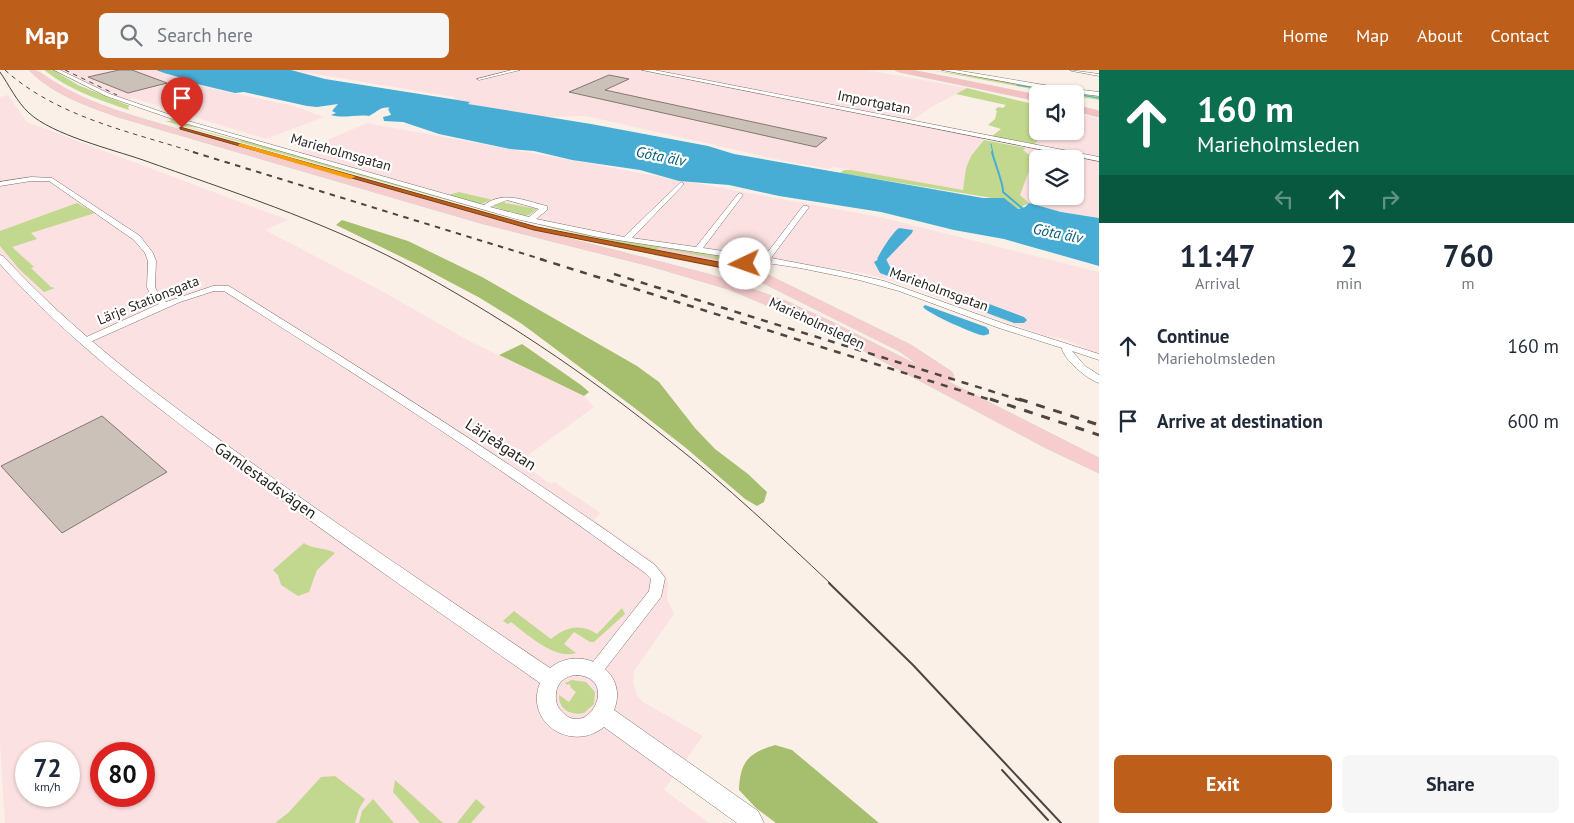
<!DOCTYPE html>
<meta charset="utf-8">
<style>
:root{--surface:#fff;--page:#f6f6f7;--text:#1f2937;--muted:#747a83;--accent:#be5e1b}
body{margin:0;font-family:"PT Sans",sans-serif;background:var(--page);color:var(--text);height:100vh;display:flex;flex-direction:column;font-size:19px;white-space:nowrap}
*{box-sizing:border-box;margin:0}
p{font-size:16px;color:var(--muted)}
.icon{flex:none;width:28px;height:28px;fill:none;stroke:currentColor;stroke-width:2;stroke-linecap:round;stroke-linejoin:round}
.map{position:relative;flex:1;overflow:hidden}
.drawer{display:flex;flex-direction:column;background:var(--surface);width:475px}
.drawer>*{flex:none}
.banner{background:#0b6e4f;color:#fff;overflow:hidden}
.controls{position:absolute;left:1029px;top:15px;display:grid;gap:10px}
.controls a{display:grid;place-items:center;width:55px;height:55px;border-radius:8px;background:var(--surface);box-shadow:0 1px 4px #0004;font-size:25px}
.speed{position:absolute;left:15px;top:672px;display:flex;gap:10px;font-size:25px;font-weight:700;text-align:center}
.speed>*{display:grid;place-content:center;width:65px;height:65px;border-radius:50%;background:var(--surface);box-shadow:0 1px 4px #0004;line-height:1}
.speed small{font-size:12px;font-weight:400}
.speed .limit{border:8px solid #d22;background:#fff;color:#111}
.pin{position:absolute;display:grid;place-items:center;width:42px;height:42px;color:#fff;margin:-51px -21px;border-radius:50% 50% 50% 0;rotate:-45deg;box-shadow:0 0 5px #0007}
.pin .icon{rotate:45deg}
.me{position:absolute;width:55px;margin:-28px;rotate:267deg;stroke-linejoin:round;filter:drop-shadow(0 0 4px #0008)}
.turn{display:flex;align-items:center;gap:18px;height:105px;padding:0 15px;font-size:22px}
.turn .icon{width:65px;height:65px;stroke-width:2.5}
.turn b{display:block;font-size:35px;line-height:42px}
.lanes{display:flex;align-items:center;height:48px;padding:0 15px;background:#0003;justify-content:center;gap:25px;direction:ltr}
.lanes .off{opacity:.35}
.eta{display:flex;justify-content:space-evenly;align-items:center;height:85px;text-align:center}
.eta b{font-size:30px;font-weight:700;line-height:35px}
.button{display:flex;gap:10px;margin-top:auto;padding:10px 15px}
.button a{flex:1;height:58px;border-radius:8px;background:var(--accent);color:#fff;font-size:20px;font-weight:700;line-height:58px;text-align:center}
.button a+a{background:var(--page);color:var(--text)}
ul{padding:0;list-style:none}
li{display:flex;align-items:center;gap:15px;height:75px;padding:0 15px}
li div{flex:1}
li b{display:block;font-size:19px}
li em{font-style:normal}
header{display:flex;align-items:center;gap:30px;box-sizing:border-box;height:70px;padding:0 25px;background:var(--accent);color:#fff}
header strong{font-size:24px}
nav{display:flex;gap:28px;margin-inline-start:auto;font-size:18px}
.search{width:350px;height:45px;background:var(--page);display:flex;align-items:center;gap:12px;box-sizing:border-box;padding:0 18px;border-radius:8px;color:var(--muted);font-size:19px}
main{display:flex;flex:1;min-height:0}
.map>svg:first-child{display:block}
</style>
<header>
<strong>Map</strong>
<div class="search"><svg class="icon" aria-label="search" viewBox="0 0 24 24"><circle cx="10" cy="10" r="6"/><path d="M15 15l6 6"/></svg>Search here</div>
<nav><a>Home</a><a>Map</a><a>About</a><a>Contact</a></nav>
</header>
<main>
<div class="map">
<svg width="1099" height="753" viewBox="0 0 1099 753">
<rect width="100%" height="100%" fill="#fbf0e7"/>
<path fill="#fce1e2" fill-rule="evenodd" d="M58,0h98l25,9 9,1 3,3 -3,1 104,22 30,11 -58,22 -133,-41 -8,2z
M291,0h576l100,18 -37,20 -17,12 69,14 2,6 -13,16 -5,12 -2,22 -131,-23 -5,2 -48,-9 -194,-44 -44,1 -75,-13 2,-2 -14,-2 -1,-3z
M8,25l19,27 261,98 -23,10 115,60 91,52 113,54 10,11 -75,55 32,22 3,-2 47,31 -7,7 59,41 12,13 3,9 -1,16 7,15 -40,57 -1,12 4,12 6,7 60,34 -39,54 45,33h-704l-5,-79v-647zM26,684h43v42h-43zM101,684h43v42h-43z
M1075,43l24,6v99l-38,-6 -32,-9 -9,-7 10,-30 1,-10 -9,-6 13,-6 9,-13h31zM1038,89h37v37h-37z
M367,53l513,94 219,55v82l-38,-16 -15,-2 -160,-57 -23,-6 -307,-47 -257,-74z"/>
<path fill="#c1d88e" d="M44,0h9l25,15 52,21 -2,1 1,3c-30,-10 -60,-20 -85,-40z
M931,0l168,25v5l-24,-4v-2l-27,-2z
M967,18l70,17 1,26h6l-9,13 -43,-8 9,-7 -13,-4 7,-6 2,-8 -2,-1 3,-3 5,1 3,-3 -50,-11z
M170,49l29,9 -15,-2 57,15 -2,-2 247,70 11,5 -332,-93h6z
M984,70l42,8 -3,2 8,6 -2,15 -9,24 9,8 -11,6 -26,-11 -152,-25 4,-3h7l112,20 3,-22 5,-12z
M459,122l30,7 2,1 -10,4 -33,-9z
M505,131v2l32,6 -8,6 -5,1 -32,-10z
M77,133l18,10 -64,20 6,6 -25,8 22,20 -3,1 20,19 4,1 -11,4 -25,-23 -19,-23v-15z
M527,151l50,12 152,24 9,5 -7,1 -100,-18 -76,-16z
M304,473c10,7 22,4 31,10l-18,17 -8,22 -11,4 -17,-11 -3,-10 -5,-5z
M622,538l3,6 -31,28h-4l-16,-10 -10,12 12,9c-22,7 -49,-19 -65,-31l-3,2 -5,-3 11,-10 37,28c14,-12 30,-16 46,-5z
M572,610l14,2 9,10 -1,12 -10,9c-13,3 -26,-4 -25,-18l10,7 7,-10 -6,-5 1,-1 -2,-2 -2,1 -2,-2z
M335,706l30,23 -6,10 -4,14h-80l13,-10 33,-36z
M395,710l48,43h-23l-27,-31z
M373,729l21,24h-35l3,-12z
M476,729l9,8 -14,16h-14z"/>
<path fill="#a6bf6e" d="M342,150l66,21 74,36 155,89 22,16 36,46 20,21 33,25 19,18 -3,10 -7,4 -12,-7 -59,-51 -54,-42 -110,-82 -42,-26 -64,-34 -80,-39z
M522,274l59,41 8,7 -5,4 -85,-41z
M775,675l17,5 87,73h-103l-20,-15 -17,-18c1,-29 10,-37 36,-45z"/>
<path fill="#47add5" d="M156,0h135l34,9 145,23 -2,2 123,20 117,22 26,8 249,44h21l14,11 7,-2 4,-4 32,9 38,6v48l-95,-27 -50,-9 -73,-18 -102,-16 -50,-11 -50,-4 -39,-11 -68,-10 -38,-9 -24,-2 -71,-15 -36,-12 -19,-1 -1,-4 8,-2 -3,-6 2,-1c-9,-2 -13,4 -21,8 -13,-2 -25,3 -38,-1l5,-2 -4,-2 6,-7 -21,3 -10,-1 -63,-14 -9,1 -42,-10c-7,-5 -25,-8 -37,-13z
M899,158l14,2 -1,3 -27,28 -4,1 -4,-3c4,-8 15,-26 22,-31z
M925,235l61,22 3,3v4c-4,1 -4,2 -8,1 -9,-2 -52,-21 -58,-28z"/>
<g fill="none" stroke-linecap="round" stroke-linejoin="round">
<path stroke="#47add5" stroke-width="1" d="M1017,15l56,9
M1075,24l24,4
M991,74l2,9"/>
<path stroke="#47add5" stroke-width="2" d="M992,82c2,9 12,33 11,40l20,17"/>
<path fill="#47add5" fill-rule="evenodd" d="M881,188l5,1 4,8 134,50 3,3 -3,3h-10l-134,-50 -6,-11z"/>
</g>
<path fill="#ccc1b9" stroke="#827870" d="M119,0h13l35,13 -39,10 -40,-16z
M609,5l20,4 -24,11 222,48 -11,9 -247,-55z
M102,346l65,56 -105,61 -61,-67z"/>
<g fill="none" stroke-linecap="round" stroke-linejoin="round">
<g stroke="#7c736b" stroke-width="1">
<path id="minor" d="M54,0h6l50,24 78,27 296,84c20,-15 41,-4 63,1v4l-11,9 88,18 57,-55 2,1v2l-51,53 64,9 42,-53 2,-1 3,2 -40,53 61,9 39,-51h4l2,1 -38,51 69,13 44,10 121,43 94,30v6l-27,-9 13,15 14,9v8c-11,-3 -36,-24 -37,-35l-63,-20 -100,-37 -40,-11 -59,-12 -202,-31 -82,-18 -332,-96 -78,-27zM507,130l32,9 -10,8 -39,-10z
M512,0h8l-41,10 -2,-1z
M1070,0l29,4v2l-27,-5z
M31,107l21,1 88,58 13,17 3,8 -1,26 4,8 7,7 47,-16h16c144,90 288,180 426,279l10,13 -4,19 -62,80 -5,2 -5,-2 -3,-5 3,-5 60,-76 2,-12 -6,-6c-136,-101 -278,-192 -421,-282h-10l-34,11 -92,41h-6v-4l77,-35 -8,-8 -4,-9 1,-26 -3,-8 -11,-13 -85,-59h-18l-31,5v-4z"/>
</g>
<g stroke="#7c736b" stroke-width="1">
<path id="tertiary" d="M642,0h12l445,87v4z
M942,0h13l95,16 49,6v4l-49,-6z
M0,185l3,1c70,76 151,137 235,197 102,74 207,144 312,215 31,-25 80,3 64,42l144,101 6,12h-27l-133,-96c-32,26 -80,-4 -64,-44 -105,-74 -211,-147 -314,-224 -80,-60 -159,-120 -226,-195zM577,605c45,3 8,70 -18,33 -4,-5 -4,-16 -1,-22 4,-7 11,-11 19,-11z"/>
</g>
<g stroke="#d4d3d2" stroke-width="1">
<path id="trunk" d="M29,0c12,0 17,8 27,13 29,18 61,28 94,38l338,97 224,57 74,26 46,21 91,46 -24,-17 -142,-71 -4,-9 8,-14 5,-1 5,1 2,3 -6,11 1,4 143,70 41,27 2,4 -2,4 -5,1 152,77v15l-53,-25 -225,-120 -93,-39 -78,-23 -170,-43 -362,-106c-31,-11 -66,-23 -89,-47z
M660,178l76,15 7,-8h10l2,3 -7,10 -11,3 -82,-16 -2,-3z"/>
</g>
<g stroke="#d4d3d2" stroke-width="1">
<path id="motorway" d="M895,0h17l126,25v6l-139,-29z
M1075,35l24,6v6l-24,-6z"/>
</g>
<use href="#minor" fill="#fff" fill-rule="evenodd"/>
<use href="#tertiary" fill="#fff" fill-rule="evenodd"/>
<use href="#trunk" fill="#f6cccc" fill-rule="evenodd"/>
<use href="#motorway" fill="#f4c0c0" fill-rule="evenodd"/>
<path stroke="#4b4642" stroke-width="1" d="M0,2c9,13 17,30 29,41 24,22 82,36 114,47 87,31 177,60 259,103 95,51 185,111 269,179 56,44 108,93 160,142"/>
<path stroke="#4b4642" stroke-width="2" d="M829,513l84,82 148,158
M1002,700l46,50"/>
<path stroke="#4b4642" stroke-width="1" stroke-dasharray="4.5 4.5" stroke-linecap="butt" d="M5,0c52,47 126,62 192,83
M65,0l52,25"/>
<path stroke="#4b4642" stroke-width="2" stroke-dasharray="5.5 5.5" stroke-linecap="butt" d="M193,82l351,108"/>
<path stroke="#4b4642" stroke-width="2.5" stroke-dasharray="7 7" stroke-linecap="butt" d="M540,189l454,142
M614,204l409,127"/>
<path stroke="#4b4642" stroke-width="3" stroke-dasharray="9 9" stroke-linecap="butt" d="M990,329l109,36
M1019,329l80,26"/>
</g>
<path fill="#be5e1b" stroke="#7c3d12" d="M180,57l357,100 186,36 13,1 9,-3 4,3 -12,5 -14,-1 -189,-38 -354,-101z"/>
<path fill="#f59e0b" d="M240,73l114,33 1,1 -5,2 -112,-33z"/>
<g text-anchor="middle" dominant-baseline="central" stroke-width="4.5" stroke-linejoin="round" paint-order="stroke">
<g font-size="14" fill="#272320" stroke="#fff">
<text transform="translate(874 32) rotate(11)">Importgatan</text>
<text transform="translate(341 82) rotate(16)">Marieholmsgatan</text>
<text transform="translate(939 219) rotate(20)">Marieholmsgatan</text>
<text transform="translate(148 230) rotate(-22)">Lärje Stationsgata</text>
<text transform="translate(817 253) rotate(25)">Marieholmsleden</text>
</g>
<g font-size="15" font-style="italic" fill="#015a75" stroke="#fff">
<text transform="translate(661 86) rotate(11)">Göta älv</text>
<text transform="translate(1058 163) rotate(11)">Göta älv</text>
</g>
<g font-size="16" fill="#272320" stroke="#fff">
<text transform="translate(501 374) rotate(33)">Lärjeågatan</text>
<text transform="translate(266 410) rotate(35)">Gamlestadsvägen</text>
</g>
</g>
</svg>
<div class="controls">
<a><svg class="icon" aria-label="sound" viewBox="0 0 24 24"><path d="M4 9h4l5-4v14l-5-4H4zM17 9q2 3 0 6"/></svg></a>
<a><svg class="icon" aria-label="layers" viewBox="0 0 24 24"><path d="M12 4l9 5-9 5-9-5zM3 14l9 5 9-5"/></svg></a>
</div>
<div class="speed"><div>72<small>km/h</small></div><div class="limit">80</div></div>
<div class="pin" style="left:182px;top:58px;background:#d93025"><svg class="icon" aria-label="arrive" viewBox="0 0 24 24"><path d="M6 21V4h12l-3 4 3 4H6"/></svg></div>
<svg class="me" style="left:745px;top:194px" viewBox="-20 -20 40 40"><circle r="19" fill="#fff"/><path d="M0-13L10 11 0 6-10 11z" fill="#be5e1b"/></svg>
</div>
<section class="drawer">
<div class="banner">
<div class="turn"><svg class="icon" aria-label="ahead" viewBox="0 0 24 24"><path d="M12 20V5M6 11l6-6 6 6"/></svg><div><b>160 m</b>Marieholmsleden</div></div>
<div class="lanes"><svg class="icon off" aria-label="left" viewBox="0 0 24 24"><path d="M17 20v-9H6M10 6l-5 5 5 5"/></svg><svg class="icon" aria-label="ahead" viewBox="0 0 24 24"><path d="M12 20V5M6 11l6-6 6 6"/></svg><svg class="icon off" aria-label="right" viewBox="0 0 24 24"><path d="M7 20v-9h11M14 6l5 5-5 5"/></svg></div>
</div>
<div class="eta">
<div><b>11:47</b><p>Arrival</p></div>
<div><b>2</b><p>min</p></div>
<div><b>760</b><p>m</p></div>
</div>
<ul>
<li><svg class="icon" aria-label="ahead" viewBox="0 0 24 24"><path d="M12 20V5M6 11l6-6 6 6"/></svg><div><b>Continue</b><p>Marieholmsleden</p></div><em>160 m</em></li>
<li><svg class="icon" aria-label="arrive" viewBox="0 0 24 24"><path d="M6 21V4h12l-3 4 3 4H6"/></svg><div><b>Arrive at destination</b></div><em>600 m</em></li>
</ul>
<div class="button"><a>Exit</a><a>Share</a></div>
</section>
</main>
